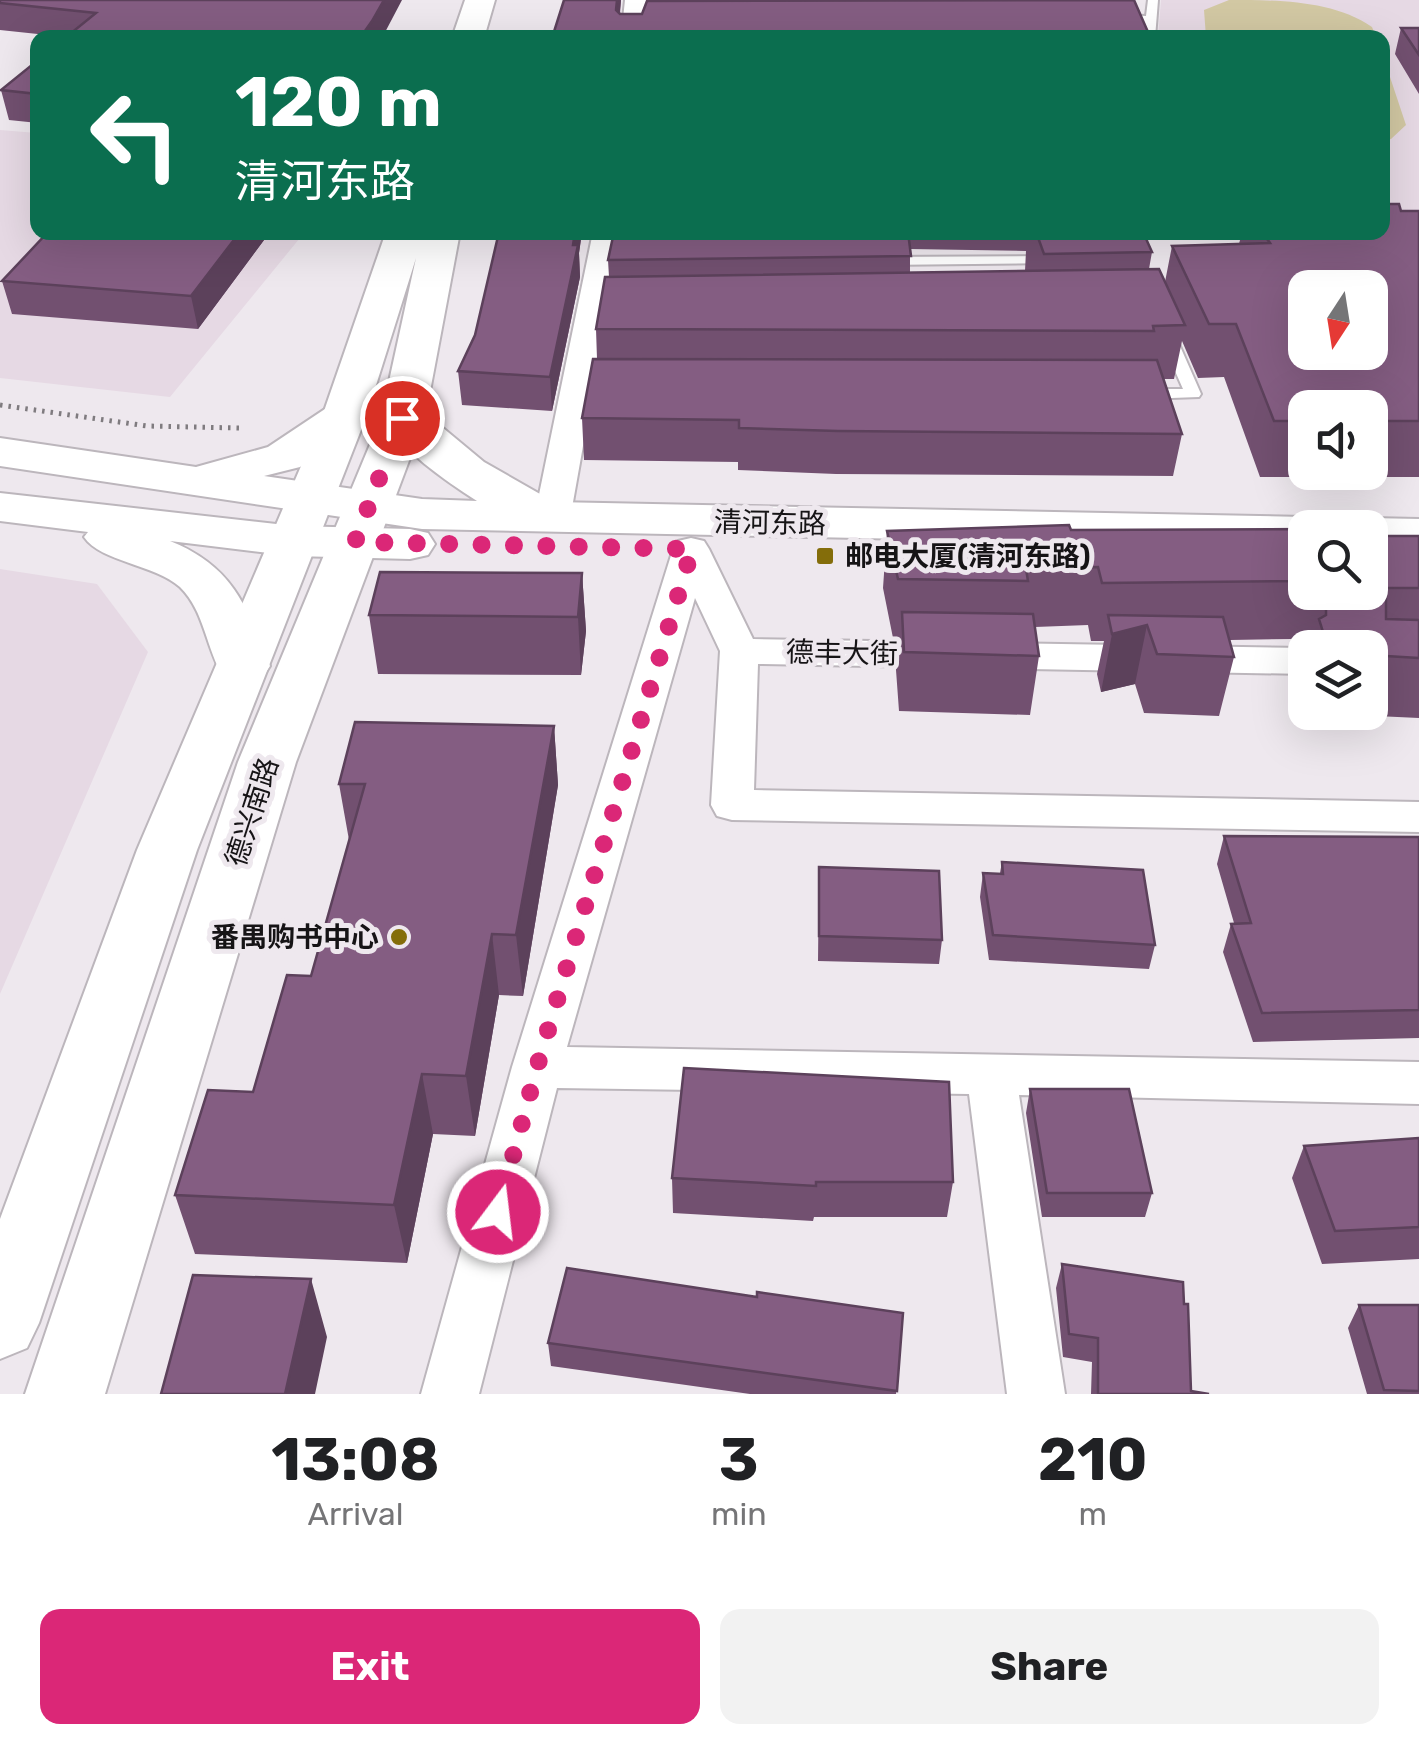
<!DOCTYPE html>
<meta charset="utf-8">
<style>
:root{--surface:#fff;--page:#f2f2f2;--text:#202124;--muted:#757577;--accent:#db2777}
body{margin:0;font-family:Rubik,"Noto Sans SC",sans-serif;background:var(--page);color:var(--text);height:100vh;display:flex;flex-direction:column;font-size:38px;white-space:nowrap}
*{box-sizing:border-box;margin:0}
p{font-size:32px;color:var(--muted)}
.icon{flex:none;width:55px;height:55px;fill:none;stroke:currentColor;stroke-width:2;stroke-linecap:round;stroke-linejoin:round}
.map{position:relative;height:1394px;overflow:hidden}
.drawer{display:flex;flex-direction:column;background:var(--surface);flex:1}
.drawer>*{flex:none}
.guide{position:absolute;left:30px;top:30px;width:1360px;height:210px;border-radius:20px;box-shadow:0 10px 40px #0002;background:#0b6e4f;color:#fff;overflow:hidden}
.needle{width:65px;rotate:192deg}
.fabs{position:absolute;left:1288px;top:270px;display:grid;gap:20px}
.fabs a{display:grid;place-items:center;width:100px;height:100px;border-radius:20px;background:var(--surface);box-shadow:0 10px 40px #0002;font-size:50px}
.pin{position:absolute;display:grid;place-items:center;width:85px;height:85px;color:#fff;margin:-42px;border:5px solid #fff;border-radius:50%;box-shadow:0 2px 10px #0007}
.me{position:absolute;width:110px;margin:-55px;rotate:15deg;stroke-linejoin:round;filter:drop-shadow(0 0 8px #0008)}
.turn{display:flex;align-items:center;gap:35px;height:210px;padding:0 40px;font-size:45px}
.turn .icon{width:130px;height:130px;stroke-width:2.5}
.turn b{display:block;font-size:70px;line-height:85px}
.eta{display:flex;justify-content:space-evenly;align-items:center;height:170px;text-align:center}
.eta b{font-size:60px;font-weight:700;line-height:70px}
.cta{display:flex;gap:20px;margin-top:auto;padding:20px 40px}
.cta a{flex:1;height:115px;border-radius:20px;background:var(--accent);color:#fff;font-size:40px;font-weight:700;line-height:115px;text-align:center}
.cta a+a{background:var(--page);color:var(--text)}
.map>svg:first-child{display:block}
</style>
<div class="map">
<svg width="1419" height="1394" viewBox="0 0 1419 1394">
<rect width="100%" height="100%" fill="#eee8ee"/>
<path fill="#e6d9e4" d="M1161,0h258v240l-37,-8v-194h-224z
M0,130l37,3 1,99 266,1 -134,164 -170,-19z
M0,569l97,15 51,68 -148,342z"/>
<path fill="#d2c8a3" d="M1229,0c46,0 104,0 143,27l4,10h-170l-2,-27z
M1383,56l23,69 -15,14 -8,2z"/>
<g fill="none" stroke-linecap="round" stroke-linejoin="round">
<g stroke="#bcb6bc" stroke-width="4">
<path id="service" d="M1148,0h10l-3,38h-12l2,-16 -29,-1 -6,-3 6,-3 30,1z
M1049,256l7,4 -2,3 -171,2 -7,-4 7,-4z
M1168,332l8,5 25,57 -2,3 -55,2 -8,-5 8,-5h39l-23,-52z"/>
</g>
<g stroke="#bcb6bc" stroke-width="4">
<path id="minor" d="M625,0h22l-4,38h-22z
M593,232h28l-51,287 -5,8 -13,3 -13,-3 -5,-8z
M691,538l13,3 5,8 44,90 552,9v26l-547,-10 -4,126 665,12v30l-687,-12 -15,-4 -6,-11 9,-154 -25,-53 -128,449 852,15v42l-400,-9 46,299h-58l-38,-300 -412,-6 -78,306h-58l91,-327 161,-518 5,-8z"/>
</g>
<g stroke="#bcb6bc" stroke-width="4">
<path id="secondary" d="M465,0h30l-11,38h-32z
M386,232h74l-35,186 -129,344 -191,632h-80l213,-632 143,-344 35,-160 -50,159 -169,433 -158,473 -12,25 -27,11v-140l137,-369 185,-433z"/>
</g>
<g stroke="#bcb6bc" stroke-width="4">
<path id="primary" d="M344,404l16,3 6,10 -6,10 -60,40 -36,9 158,23 55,2c-34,-22 -74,-50 -96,-83l6,-10 16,-3 16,3 65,54 70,40 751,15 17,5 4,6h-21v19l-883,-18 -422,-63v-28l196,29 72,-20 60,-40z
M0,493l294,33 116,3 18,4 7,11 -7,11 -18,4 -116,-3 -124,-15c63,25 77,66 100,125l-8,12 -19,5 -19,-5c-18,-28 -19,-67 -44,-91 -26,-23 -79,-25 -96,-50l4,-5 -88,-11z
M1370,518l49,1v30l-49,-1v-20h-21l4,-5z"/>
</g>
<path stroke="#7f7b7f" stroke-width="5" stroke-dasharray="2.5 6" stroke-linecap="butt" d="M0,405l147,21 92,2"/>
<use href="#service" fill="#fff" fill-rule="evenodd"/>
<use href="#minor" fill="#fff" fill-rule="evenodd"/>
<use href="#secondary" fill="#fff" fill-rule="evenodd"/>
<use href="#primary" fill="#fff" fill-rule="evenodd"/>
</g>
<path fill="#725070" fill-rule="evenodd" d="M0,0h402l-336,37 -66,-7z
M621,0l-1,14 528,18 -1,6h-595z
M1401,28h18v66l-24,-40z
M38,60v63l-29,-3 -8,-30z
M1401,211h18v266h-159l-36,-100 -26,1 -16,-37 -8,38h-10l18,55 -9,42 -337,-2 -98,-4v-8l-154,-2 -2,-42 15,-59 -1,-30 13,-52 -1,-17 6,-28h529l9,20 -3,17 16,13 7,-36 67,-2 3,-12h140zM910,249l116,2 -1,20 -115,1zM1305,408h65v64h-65z
M270,232l-72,97 -186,-15 -10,-33 147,-43z
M499,232h83l-3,21 1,24 -28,134 -90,-6 -4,-34 17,-36z
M1305,529v63h65l49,-56v182l-107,-5 58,-1v-64h-63l-15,-4 -1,-5 -61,1 4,17 -15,59 -75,-3 -9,-29 -34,8 -4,-18 7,-33h-13l-3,-16 -53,2 4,29 -9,59 -131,-4 -3,-41 3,-32h-6l-10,-50 4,-57z
M582,573l4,58 -5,44 -203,-1 -9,-59z
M554,726l4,59 -35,211 -24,-1 -24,141 -42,-2 -26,129 -212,-9 -20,-59 78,-103 58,-116 38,-136 -10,-56z
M1224,836l195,1v201l-166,4 -30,-90 8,-28 3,-1 -17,-59z
M1002,862l153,83 -6,24 -160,-9 -9,-63 3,-24h17z
M819,867l123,73 -3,24 -121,-3z
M1030,1089l122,104 -7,24h-103l-16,-104z
M1419,1138v121l-97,5 -30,-86 12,-32z
M672,1178l281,4 -6,35h-133l-1,4 -140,-8z
M1062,1264l122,40 7,87 18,3h-118l1,-32 -29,-5 -7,-69z
M757,1297l146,16 -7,81h-146l-199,-28 -3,-23z
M1359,1305h60v89h-52l-19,-66z"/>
<path fill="#5c415b" d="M384,0h18l-20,38h-22z
M617,0h4l-4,38 -1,-28z
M240,232h30l-72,97 -7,-33z
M575,232h7l-3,21 1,24 -28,134 -2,-34z
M582,573l4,58 -5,44 -3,-58z
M1147,625l-12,59 -34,8 11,-58z
M554,726l4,59 -35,211 -7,-61z
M492,934l7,61 -24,141 -9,-60z
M422,1074l11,60 -26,129 -13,-58z
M311,1279l16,58 -12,57h-30z"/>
<path fill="#845d82" stroke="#5c415b" stroke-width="2.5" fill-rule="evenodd" d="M0,0h384l-12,21 -12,17h-295l31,-25 -96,-10z
M564,0h53l-1,10 4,4h22l5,-13 487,-1 14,32 -48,2 3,4h-551z
M1401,28h18v27z
M38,60v34l-37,-4z
M1382,204h17l2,7h18v210h-49v-13h-65v13h-31l-38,-97h-27l-37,-78 98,-3 -8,-11h120zM1305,288h65v64h-65z
M48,232h30l71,6 5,-6h86l-49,64 -189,-15z
M499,232h76l-2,13h5l-28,132 -92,-6 17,-36z
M614,232h294l3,24 -303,4z
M1036,232h107l9,20 -108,2z
M1159,269l26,56 -32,1 1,5 -558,-2 9,-52z
M593,359l564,1 25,74 -344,-3 -99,-3v-8l-157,-2z
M1069,525l2,5 234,-1v52l-203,2 -4,-16 -72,2 2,12 -130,-2 -11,-48z
M1370,536h49v52h-33v31l33,1v38l-49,-3v-7h-42l-9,-29 7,-4v-23h44z
M380,572l202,1 -4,44 -209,-2z
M902,612l131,2 6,42 -135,-4z
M1108,615l115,2 11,40 -77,-3 -10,-29 -35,9z
M355,722l199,4 -38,209 -24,-1 -26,142 -44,-2 -28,131 -219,-10 33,-105 45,2 34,-117 24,1 54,-192h-26z
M1224,836l195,1v173l-157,3 -31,-89 20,-1z
M1002,862l141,8 12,75 -162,-10 -10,-62 20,1z
M819,867l120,4 3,69 -123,-4z
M684,1068l265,14 4,100h-137v4l-144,-8z
M1030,1089h99l23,104h-105z
M1419,1138v89l-84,4 -31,-85z
M1062,1264l121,18 1,22h4l3,87 18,3h-111v-56l-29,-4z
M567,1268l190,29v-5l146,21 -6,78 -349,-48z
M193,1275l118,4 -26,115h-124z
M1359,1305h60v86l-35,-1z"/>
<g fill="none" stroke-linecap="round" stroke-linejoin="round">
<path stroke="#db2777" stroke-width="18" stroke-dasharray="0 32.4" d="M402,418l-47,124 337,7 -155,518 -39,145"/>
</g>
<g fill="#846d0a" stroke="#eee8ee" stroke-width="4">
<rect x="815" y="546" width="20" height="20" rx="5"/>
<circle cx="399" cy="937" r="10"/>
</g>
<g text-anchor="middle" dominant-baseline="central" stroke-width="10" stroke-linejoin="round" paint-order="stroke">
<g font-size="28" fill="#161416" stroke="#eee8ee">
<text transform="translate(770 523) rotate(1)">清河东路</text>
<text transform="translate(842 653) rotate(1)">德丰大街</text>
<text transform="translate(252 812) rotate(-72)">德兴南路</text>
</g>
<g font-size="28" font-weight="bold" fill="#161416" stroke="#eee8ee" text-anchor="start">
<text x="845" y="556">邮电大厦(清河东路)</text>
<text x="379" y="937" text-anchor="end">番禺购书中心</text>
</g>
</g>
</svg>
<div class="fabs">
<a><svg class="needle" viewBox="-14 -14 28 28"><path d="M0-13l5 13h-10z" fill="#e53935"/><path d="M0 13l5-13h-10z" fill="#757577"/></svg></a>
<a><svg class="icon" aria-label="sound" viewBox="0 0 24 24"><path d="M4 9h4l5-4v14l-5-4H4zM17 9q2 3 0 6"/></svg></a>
<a><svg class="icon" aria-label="search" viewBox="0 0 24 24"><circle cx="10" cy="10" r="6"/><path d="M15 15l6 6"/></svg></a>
<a><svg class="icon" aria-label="layers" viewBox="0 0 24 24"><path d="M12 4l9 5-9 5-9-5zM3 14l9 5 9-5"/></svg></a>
</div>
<div class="pin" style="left:402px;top:418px;background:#d93025"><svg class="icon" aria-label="arrive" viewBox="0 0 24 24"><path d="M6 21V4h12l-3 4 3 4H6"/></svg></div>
<svg class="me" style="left:498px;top:1212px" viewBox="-20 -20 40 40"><circle r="17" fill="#db2777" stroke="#fff" stroke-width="3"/><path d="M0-11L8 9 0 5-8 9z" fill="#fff"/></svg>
<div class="guide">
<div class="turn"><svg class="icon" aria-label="left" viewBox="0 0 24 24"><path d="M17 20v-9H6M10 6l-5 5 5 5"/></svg><div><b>120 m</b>清河东路</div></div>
</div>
</div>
<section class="drawer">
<div class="eta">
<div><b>13:08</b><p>Arrival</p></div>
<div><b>3</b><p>min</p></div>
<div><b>210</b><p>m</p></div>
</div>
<div class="cta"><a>Exit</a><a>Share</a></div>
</section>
